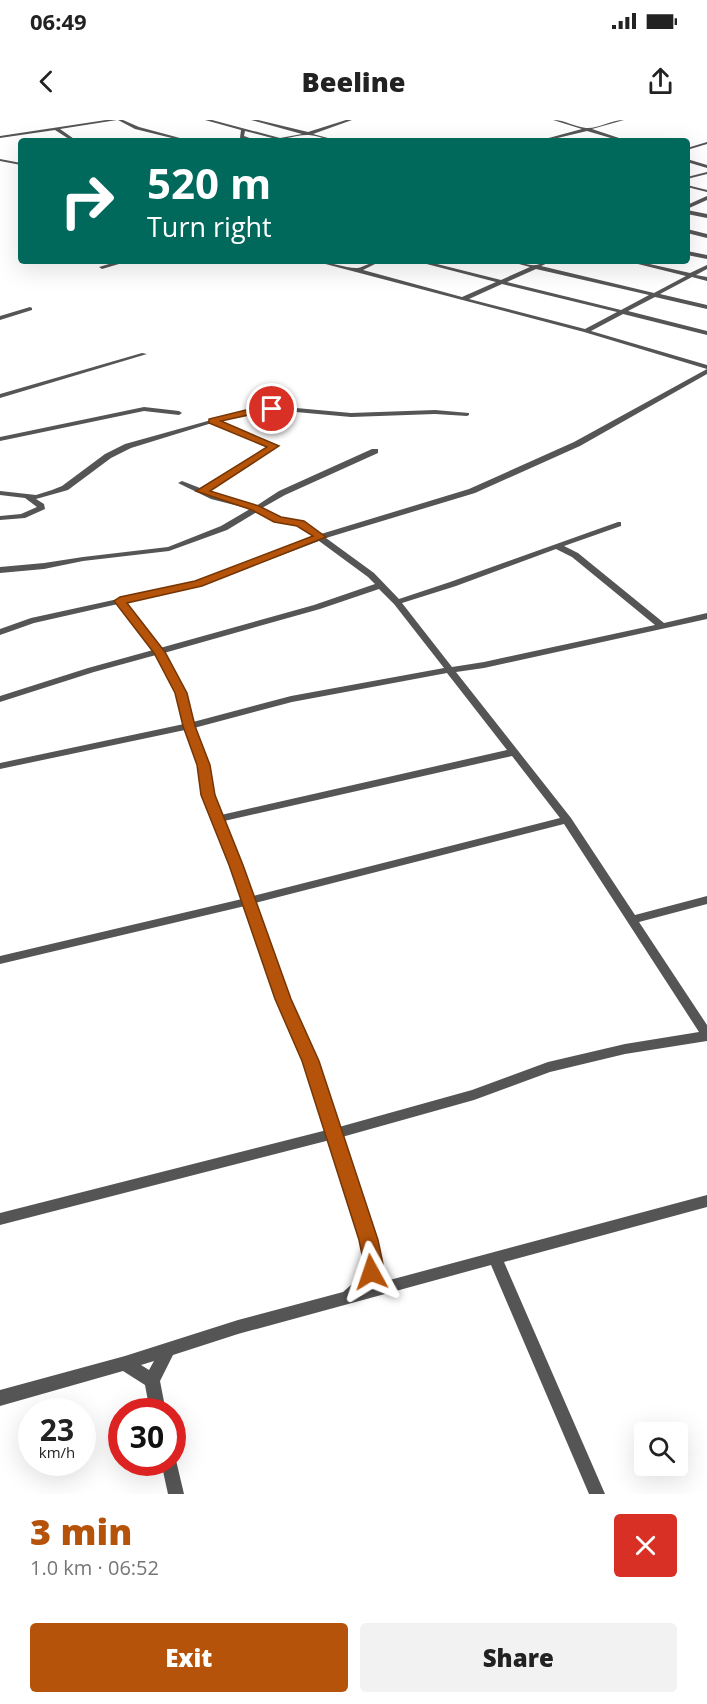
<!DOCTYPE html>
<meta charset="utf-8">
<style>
:root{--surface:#fff;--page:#f2f2f2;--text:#222;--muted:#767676;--accent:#b45309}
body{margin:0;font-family:"Open Sans",sans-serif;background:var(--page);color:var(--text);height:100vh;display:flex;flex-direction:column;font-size:22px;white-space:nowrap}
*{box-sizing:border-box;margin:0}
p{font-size:20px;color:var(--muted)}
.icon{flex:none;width:33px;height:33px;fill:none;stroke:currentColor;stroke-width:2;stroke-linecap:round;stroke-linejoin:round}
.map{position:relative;height:1374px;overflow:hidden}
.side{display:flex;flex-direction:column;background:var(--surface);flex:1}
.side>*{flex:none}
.top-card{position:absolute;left:18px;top:18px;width:672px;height:126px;border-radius:6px;box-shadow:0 6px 24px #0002;background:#00695c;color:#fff;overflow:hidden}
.buttons{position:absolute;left:634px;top:1302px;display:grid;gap:12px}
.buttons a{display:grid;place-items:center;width:54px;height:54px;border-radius:6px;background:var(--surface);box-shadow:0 6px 24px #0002;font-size:30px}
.speed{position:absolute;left:18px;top:1278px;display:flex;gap:12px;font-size:30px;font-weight:700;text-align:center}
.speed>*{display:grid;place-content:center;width:78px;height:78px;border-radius:50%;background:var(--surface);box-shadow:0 6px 24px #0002;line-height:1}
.speed small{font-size:15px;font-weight:400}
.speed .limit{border:9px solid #d22;background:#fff;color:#111}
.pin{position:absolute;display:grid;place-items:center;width:51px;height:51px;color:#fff;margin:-26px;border:3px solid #fff;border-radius:50%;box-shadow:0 2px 6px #0007}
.me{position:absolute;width:66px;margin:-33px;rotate:355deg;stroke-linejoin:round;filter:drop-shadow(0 0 4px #0008)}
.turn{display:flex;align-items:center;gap:21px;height:126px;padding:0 30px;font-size:27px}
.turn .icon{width:78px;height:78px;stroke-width:2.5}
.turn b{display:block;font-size:42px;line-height:51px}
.round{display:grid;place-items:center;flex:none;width:63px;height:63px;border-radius:6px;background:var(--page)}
.head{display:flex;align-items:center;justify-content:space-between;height:102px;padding:0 30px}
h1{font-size:36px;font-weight:800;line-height:45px;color:var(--accent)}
.primary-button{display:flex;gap:12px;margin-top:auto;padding:12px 30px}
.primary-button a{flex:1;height:69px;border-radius:6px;background:var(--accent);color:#fff;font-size:24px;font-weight:800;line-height:69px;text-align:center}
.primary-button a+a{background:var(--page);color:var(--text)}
.status{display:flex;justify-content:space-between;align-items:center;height:42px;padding:0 30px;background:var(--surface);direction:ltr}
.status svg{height:16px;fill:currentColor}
header{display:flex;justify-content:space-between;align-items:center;height:78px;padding:0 30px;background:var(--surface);font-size:27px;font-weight:800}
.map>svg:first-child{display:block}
</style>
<div class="status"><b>06:49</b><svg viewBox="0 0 49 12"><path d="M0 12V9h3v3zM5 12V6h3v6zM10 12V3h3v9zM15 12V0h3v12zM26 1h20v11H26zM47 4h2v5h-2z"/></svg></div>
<header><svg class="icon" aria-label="back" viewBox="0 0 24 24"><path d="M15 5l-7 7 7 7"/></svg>Beeline<svg class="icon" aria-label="share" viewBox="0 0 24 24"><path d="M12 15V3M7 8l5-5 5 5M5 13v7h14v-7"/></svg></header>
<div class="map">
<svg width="707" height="1374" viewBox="0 0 707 1374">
<rect width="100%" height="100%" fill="#fff"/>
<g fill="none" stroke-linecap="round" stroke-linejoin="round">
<path fill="#555" fill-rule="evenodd" d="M106,0h11l-57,9 17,12h-5l-17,-11 -55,8v-2z
M118,0h5l16,7 52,14h-7l-49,-12z
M205,0h7l68,18 22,-4 -51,-14h7l50,12 38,-12h6l-39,14 26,7c-10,0 -20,-5 -30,-6 -13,-1 -27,6 -40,6l7,-2 -31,-8 -1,5 14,5 -18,-3 1,-8z
M553,0c12,0 22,7 33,8 12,1 25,-8 38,-8l-32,9 36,12h-7l-34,-10 -42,10v-2l37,-10z
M707,22v2l-20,6v-2z
M0,39l21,4v2l-21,-4z
M687,39l20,6v3l-20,-6z
M707,52v2l-20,5v-2z
M687,65l20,5v2l-20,-5z
M707,76v4l-20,9v-4z
M687,90l20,4v4l-20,-4z
M687,109l20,5v4l-20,-5z
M687,131l20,4v4l-20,-4z
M119,141h10l-27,8 -3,-2z
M314,141c13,0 34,8 44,7 8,-2 14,-7 23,-7l-18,9 99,27 34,-15 -81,-21h10l76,19 29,-13 -22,-6c9,0 21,5 28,4 6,-1 9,-4 16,-4l-11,5 113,27 32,-17 -60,-15h10l54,12 17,-8v4l-11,6 11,2v4l-15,-4 -32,17 47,11v4l-52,-12 -27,14 79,20v4l-84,-21 -32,17 116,34v4l-123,-37zM536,149l113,26 -28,15 -114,-28zM502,164l115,28 -32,17 -116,-30z
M30,187l2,1v2l-32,10v-4z
M142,233l5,1 -147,44v-4z
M707,249v5l-127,72 -105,47 -149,45 48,35 25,26 51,-17 168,-60h3v4l-57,20 14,7 86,70 43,-10v6l-223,49 -28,4 115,146 64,97 72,-19v8l-68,18 68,103v16l-82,13 -75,18 -76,28 -132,37 34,103 4,24 -2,8 -7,13 336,-90v12l-203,55 101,232h-16l-98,-229 -253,69 -65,21 -13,26 6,31h-16l-5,-27 -22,-14 -123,35v-16l125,-34 113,-36 105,-28 15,-13 6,-9 2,-6 -4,-24 -32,-100 -330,85v-12l327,-83 -23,-69 -27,-62 -32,-93 -245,58v-8l242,-57 -39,-104 -5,-30 -13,-35 -185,39v-6l184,-39 -8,-31 -20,-38 -62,17 -94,30v-6l88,-28 65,-18 -35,-46 -84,19 -34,12v-6l31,-11 165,-36 118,-45 -16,-11 -23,-4 -18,-10 -30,18 -58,21 -86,10 -39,8 -44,4v-6l44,-4 39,-6 85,-10 53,-21 29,-17 -39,-10 -33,-16 4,-2 18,7 69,-42 -57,-23 -81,25 -20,10 -43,32 -32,9 8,5 1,5 -20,9 -25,2v-4l21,-2 16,-7 -12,-9 -25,-3v-4l36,4 16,-5 10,-4 43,-32 20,-10 133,-37h27l66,6 84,-3 34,3v2l-2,1 -32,-2 -84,3 -66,-6h-27l-39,10 60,25 -72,45 10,4 39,11 23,-15 93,-42h6v4l-93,42 -23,13 18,10 23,4 18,12 148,-45 105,-47zM319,421l49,36 7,7 -61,21 -154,43 -34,-45 75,-17zM556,429l16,8 83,68 -171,37 -32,5 -50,-64 54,-17zM379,469l15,15 50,64 -153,28 -98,26 -7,-29 -22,-40 156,-44zM447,553l60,77 -286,65 -8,-20 -5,-30 -14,-37 98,-26zM512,636l48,62 -307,78 -29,-75zM564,704l135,208 -74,12 -77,18 -76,28 -133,37 -23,-66 -27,-62 -34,-96zM154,1241l-5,9 -8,-5z
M144,287l35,4 3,2 -3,2 -35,-4 -144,30v-4z
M172,1335l3,1 9,38h-16l-7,-32h11z"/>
</g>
<path fill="#b45309" stroke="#753606" stroke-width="1.5" d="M258,287l14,-1 4,3 -55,12 58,25 -69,45 49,15 22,11 23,4 22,16 -124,49 -75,17 38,49 22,41 8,33 15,39 5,30 28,70 48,134 28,62 59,179 5,24 -5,14 -7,3 -6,-3 -3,-6 2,-8 -5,-24 -57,-179 -27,-62 -46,-134 -28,-70 -4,-30 -14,-39 -8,-33 -21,-40 -40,-52 6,-4 75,-16 118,-45 -16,-10 -23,-4 -22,-12 -56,-19 71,-44 -58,-24v-4z"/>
</svg>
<div class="buttons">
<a><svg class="icon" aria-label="search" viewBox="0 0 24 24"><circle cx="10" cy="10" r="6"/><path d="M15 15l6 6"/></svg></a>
</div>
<div class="speed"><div>23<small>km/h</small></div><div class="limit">30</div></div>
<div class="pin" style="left:272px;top:289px;background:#d93025"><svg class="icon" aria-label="arrive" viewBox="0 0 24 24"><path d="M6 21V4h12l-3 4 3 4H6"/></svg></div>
<svg class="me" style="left:371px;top:1152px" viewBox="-20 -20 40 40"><path d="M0-17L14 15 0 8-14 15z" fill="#b45309" stroke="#fff" stroke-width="4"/></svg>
<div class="top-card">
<div class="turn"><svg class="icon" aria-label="right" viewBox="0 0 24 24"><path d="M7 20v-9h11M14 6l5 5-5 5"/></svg><div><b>520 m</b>Turn right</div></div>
</div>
</div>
<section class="side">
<div class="head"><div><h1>3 min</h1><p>1.0 km · 06:52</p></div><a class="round" style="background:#d93025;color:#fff"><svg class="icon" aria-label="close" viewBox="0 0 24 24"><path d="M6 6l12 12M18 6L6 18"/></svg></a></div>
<div class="primary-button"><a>Exit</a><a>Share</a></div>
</section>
